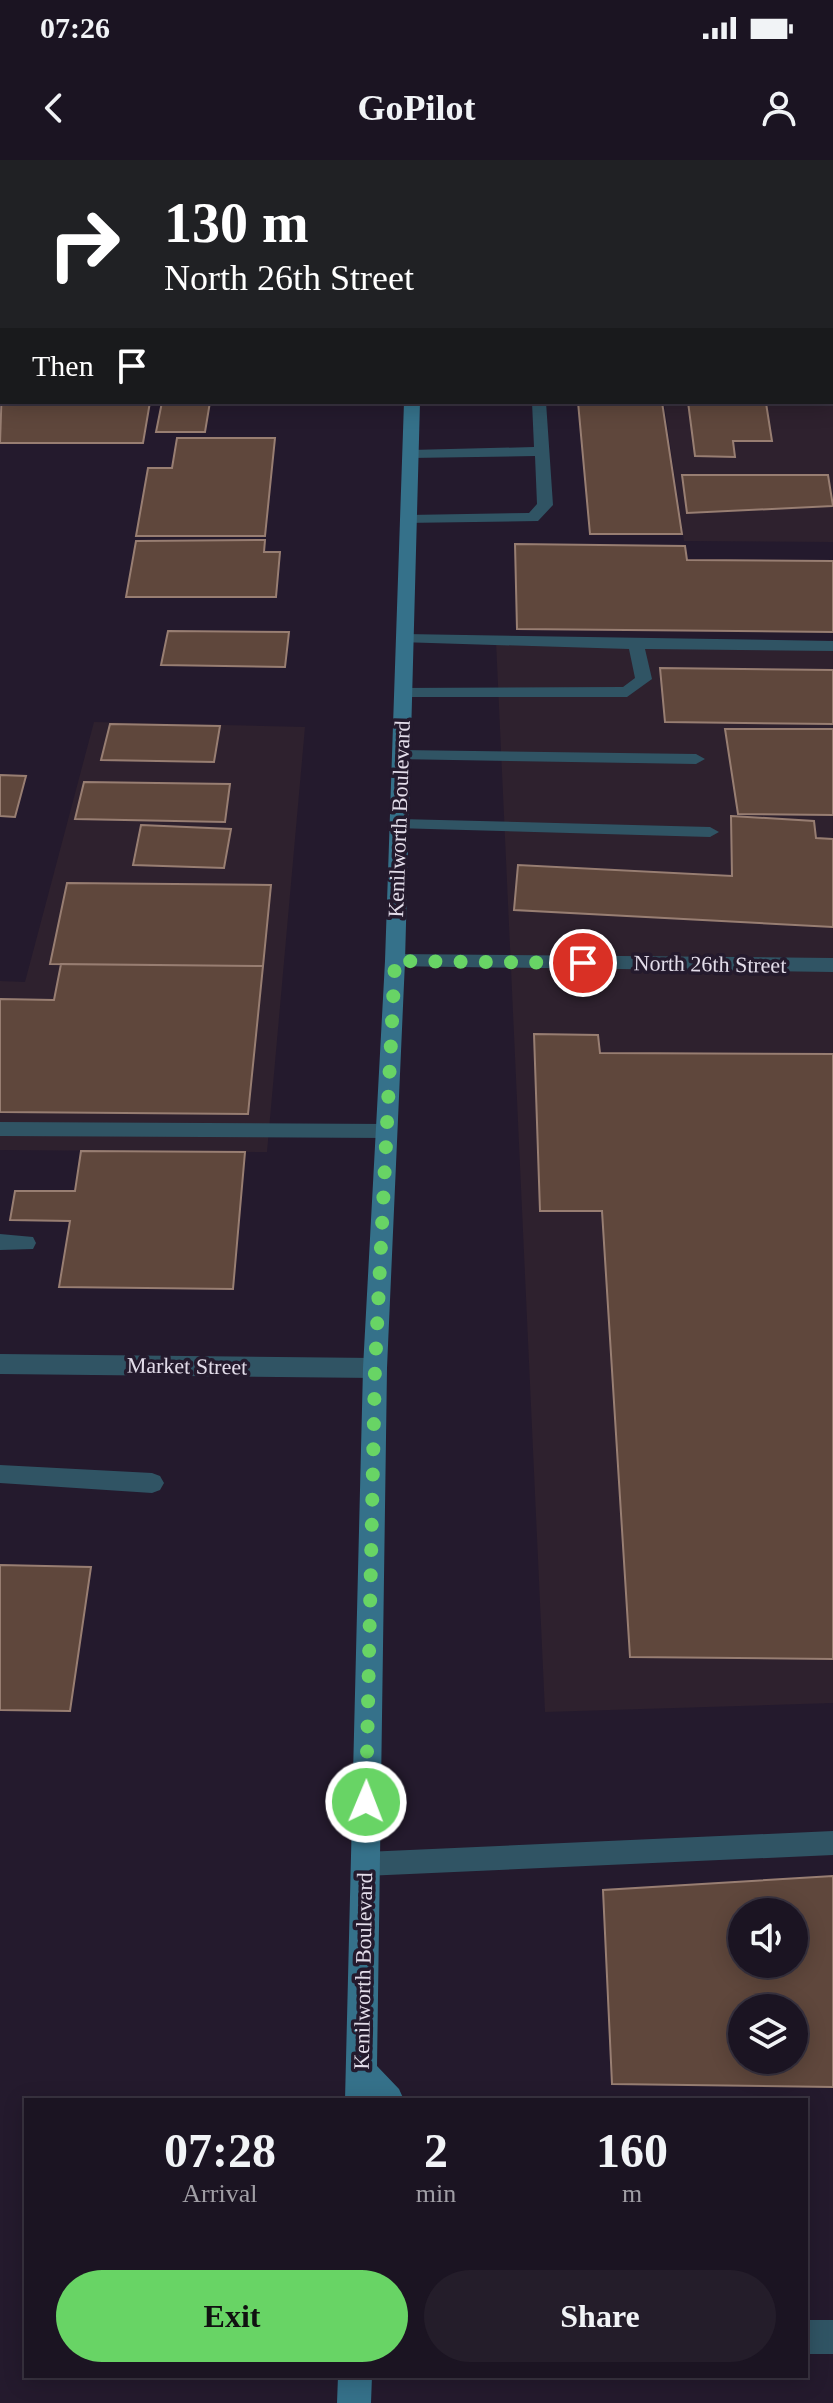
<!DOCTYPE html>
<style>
:root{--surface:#1b1422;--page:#241d2a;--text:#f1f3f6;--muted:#a09ea5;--line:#393340;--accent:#68d465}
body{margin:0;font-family:Georgia,serif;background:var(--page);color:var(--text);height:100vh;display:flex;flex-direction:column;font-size:30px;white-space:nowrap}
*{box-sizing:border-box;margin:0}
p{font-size:26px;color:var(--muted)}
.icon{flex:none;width:44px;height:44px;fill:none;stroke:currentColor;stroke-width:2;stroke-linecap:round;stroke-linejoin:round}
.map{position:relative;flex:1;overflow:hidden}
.side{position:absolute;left:24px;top:1938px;width:784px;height:280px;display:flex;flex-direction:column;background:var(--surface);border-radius:0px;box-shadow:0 4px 20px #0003,0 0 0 2px var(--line)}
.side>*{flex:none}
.hud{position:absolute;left:0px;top:0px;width:834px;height:244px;box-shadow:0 4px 20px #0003,0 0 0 2px var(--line);background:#202124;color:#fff;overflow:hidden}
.buttons{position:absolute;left:728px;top:1738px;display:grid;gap:16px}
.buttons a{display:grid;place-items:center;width:80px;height:80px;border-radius:50%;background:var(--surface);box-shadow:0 4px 20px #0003,0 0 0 2px var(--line);font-size:40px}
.pin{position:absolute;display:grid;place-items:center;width:68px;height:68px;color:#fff;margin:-34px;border:4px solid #fff;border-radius:50%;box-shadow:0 2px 8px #0007}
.me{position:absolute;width:88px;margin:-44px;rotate:1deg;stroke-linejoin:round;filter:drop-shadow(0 0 6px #0008)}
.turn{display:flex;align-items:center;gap:28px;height:168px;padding:0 32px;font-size:36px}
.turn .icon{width:104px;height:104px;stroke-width:2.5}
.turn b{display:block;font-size:56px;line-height:68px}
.then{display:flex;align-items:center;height:76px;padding:0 32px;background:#0003;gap:16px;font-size:30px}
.eta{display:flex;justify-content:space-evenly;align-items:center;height:136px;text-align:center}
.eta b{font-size:48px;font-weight:800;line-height:56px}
.cta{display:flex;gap:16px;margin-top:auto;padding:16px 32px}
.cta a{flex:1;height:92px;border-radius:48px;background:var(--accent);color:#111;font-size:32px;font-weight:800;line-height:92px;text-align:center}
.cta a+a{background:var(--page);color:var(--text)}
.status{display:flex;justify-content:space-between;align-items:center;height:56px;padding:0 40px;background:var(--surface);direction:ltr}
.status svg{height:22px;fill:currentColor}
header{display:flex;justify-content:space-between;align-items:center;height:104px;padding:0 32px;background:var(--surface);font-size:36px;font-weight:800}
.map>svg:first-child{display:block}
</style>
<div class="status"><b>07:26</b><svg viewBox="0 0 49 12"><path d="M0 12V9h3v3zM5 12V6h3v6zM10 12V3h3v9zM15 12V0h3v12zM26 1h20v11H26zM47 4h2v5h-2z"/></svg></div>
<header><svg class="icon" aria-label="back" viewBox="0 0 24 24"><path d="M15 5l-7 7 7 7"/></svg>GoPilot<svg class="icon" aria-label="person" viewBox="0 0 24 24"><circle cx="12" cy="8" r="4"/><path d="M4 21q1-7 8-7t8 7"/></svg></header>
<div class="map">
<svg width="833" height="2243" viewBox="0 0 833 2243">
<rect width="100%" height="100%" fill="#241a2d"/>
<path fill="#2e212e" d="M833,217v165l-149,-1 -20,-139h168z
M496,481l337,3v1059l-288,9z
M94,562l211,5 -38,425 -267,-2v-169l25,1z"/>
<path fill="#5f473c" stroke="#987e72" stroke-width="2" fill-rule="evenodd" d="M500,0h133v2h-133z
M2,225v17h148l-7,41h-143z
M162,242h48l-5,30h-49z
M578,242h84l20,132h-92z
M688,242l78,1 6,38h-39l2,16 -40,-1z
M177,278h98l-10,98h-129l12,-68h24z
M682,315h146l5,31 -146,7z
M265,380l-1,12h16l-4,45h-150l10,-56z
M515,384l170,2 2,14 146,1v71l-316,-3z
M168,471l121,1 -4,35 -124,-2z
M660,508l173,2v54l-168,-2z
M110,564l110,2 -6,36 -113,-2z
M725,569h108v86l-95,-1z
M0,615l26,1 -11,41 -15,-1z
M84,622l146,2 -5,38 -150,-3z
M731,656l83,5 2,17 17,1v88l-319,-17 4,-45 214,11z
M141,665l90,4 -7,39 -91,-3z
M67,723l204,2 -8,81 -213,-2z
M61,804l202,2 -15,148 -248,-2v-113l54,1z
M534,874l64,1 2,18 233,1v605l-203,-2 -28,-446h-62z
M81,991l164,1 -12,137 -174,-2 11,-66 -60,-1 5,-29h60z
M0,1405l91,2 -21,144 -70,-1z
M833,1716v211l-221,-3 -9,-194zM742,1752h52v52h-52zM742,1848h52v52h-52z"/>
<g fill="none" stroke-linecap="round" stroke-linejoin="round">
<path fill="#305464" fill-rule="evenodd" d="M532,242h14l7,103 -15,16 -135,2v-6l5,-2 121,-2 8,-9 -2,-48 -125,2 -7,-4 7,-4 124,-3z
M405,474l428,7v10l-188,-2 7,30 -25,18h-224l-8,-5 2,-4 226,-1 12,-9 -6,-29 -230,-7v-6z
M401,590l295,4 9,5 -9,5 -301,-5 -3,-4 3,-4z
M400,659l310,8 9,5 -9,5 -316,-9 -3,-4 3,-4z
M0,962l387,2 7,2 3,5 -3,5 -7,2 -387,-2z
M0,1074l33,3 3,6 -3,6 -33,1z
M0,1305l152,8 8,3 4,7 -4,7 -8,3 -152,-10z
M833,1671v24l-468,21 -10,-3 -4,-9 4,-9 10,-3z"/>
<path fill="#305464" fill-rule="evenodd" d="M22,0h14l-15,2z
M798,0h14l1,2h-14z
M0,77h2l-2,14z
M832,97h1v12h-1z
M395,794l438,4v14l-445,-6 -3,-5z
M0,1194l375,4 9,3 3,7 -3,7 -9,3 -375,-4z
M806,2160h27v34h-27z"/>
<path fill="#35718a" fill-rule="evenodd" d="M412,0h14v2h-14z
M0,180h2v8h-2z
M832,187h1v8h-1z
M404,242h16l-15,559 -18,407 -10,698 22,23 5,11h-59l18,-732 22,-407z
M338,2216h34l-1,27h-34z"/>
</g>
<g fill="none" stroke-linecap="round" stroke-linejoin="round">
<path stroke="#68d465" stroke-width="14" stroke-dasharray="0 25.2" d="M366,1642l9,-434 20,-407 188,2"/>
</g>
<g text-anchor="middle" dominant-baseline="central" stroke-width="7" stroke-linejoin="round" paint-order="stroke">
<g font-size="22" fill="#e3ddea" stroke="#241a2d">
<text transform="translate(399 659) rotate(-88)">Kenilworth Boulevard</text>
<text transform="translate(710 804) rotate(1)">North 26th Street</text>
<text transform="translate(187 1206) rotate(1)">Market Street</text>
<text transform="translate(363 1811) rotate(-89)">Kenilworth Boulevard</text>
</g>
</g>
</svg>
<div class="buttons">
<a><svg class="icon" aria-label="sound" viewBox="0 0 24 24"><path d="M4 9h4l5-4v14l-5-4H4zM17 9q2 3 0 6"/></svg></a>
<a><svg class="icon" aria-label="layers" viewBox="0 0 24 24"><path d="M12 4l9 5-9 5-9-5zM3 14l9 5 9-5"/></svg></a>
</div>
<div class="pin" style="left:583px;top:803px;background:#d93025"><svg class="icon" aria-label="arrive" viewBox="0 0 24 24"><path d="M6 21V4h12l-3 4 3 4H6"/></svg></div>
<svg class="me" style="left:366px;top:1642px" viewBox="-20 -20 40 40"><circle r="17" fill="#68d465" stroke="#fff" stroke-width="3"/><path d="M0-11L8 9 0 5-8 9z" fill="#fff"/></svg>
<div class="hud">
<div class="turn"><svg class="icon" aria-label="right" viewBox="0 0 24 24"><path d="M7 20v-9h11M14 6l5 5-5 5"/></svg><div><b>130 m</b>North 26th Street</div></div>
<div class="then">Then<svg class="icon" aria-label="arrive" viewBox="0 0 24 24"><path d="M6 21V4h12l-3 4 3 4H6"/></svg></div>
</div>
<section class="side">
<div class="eta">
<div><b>07:28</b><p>Arrival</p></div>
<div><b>2</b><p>min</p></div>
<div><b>160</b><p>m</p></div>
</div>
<div class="cta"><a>Exit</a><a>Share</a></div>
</section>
</div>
